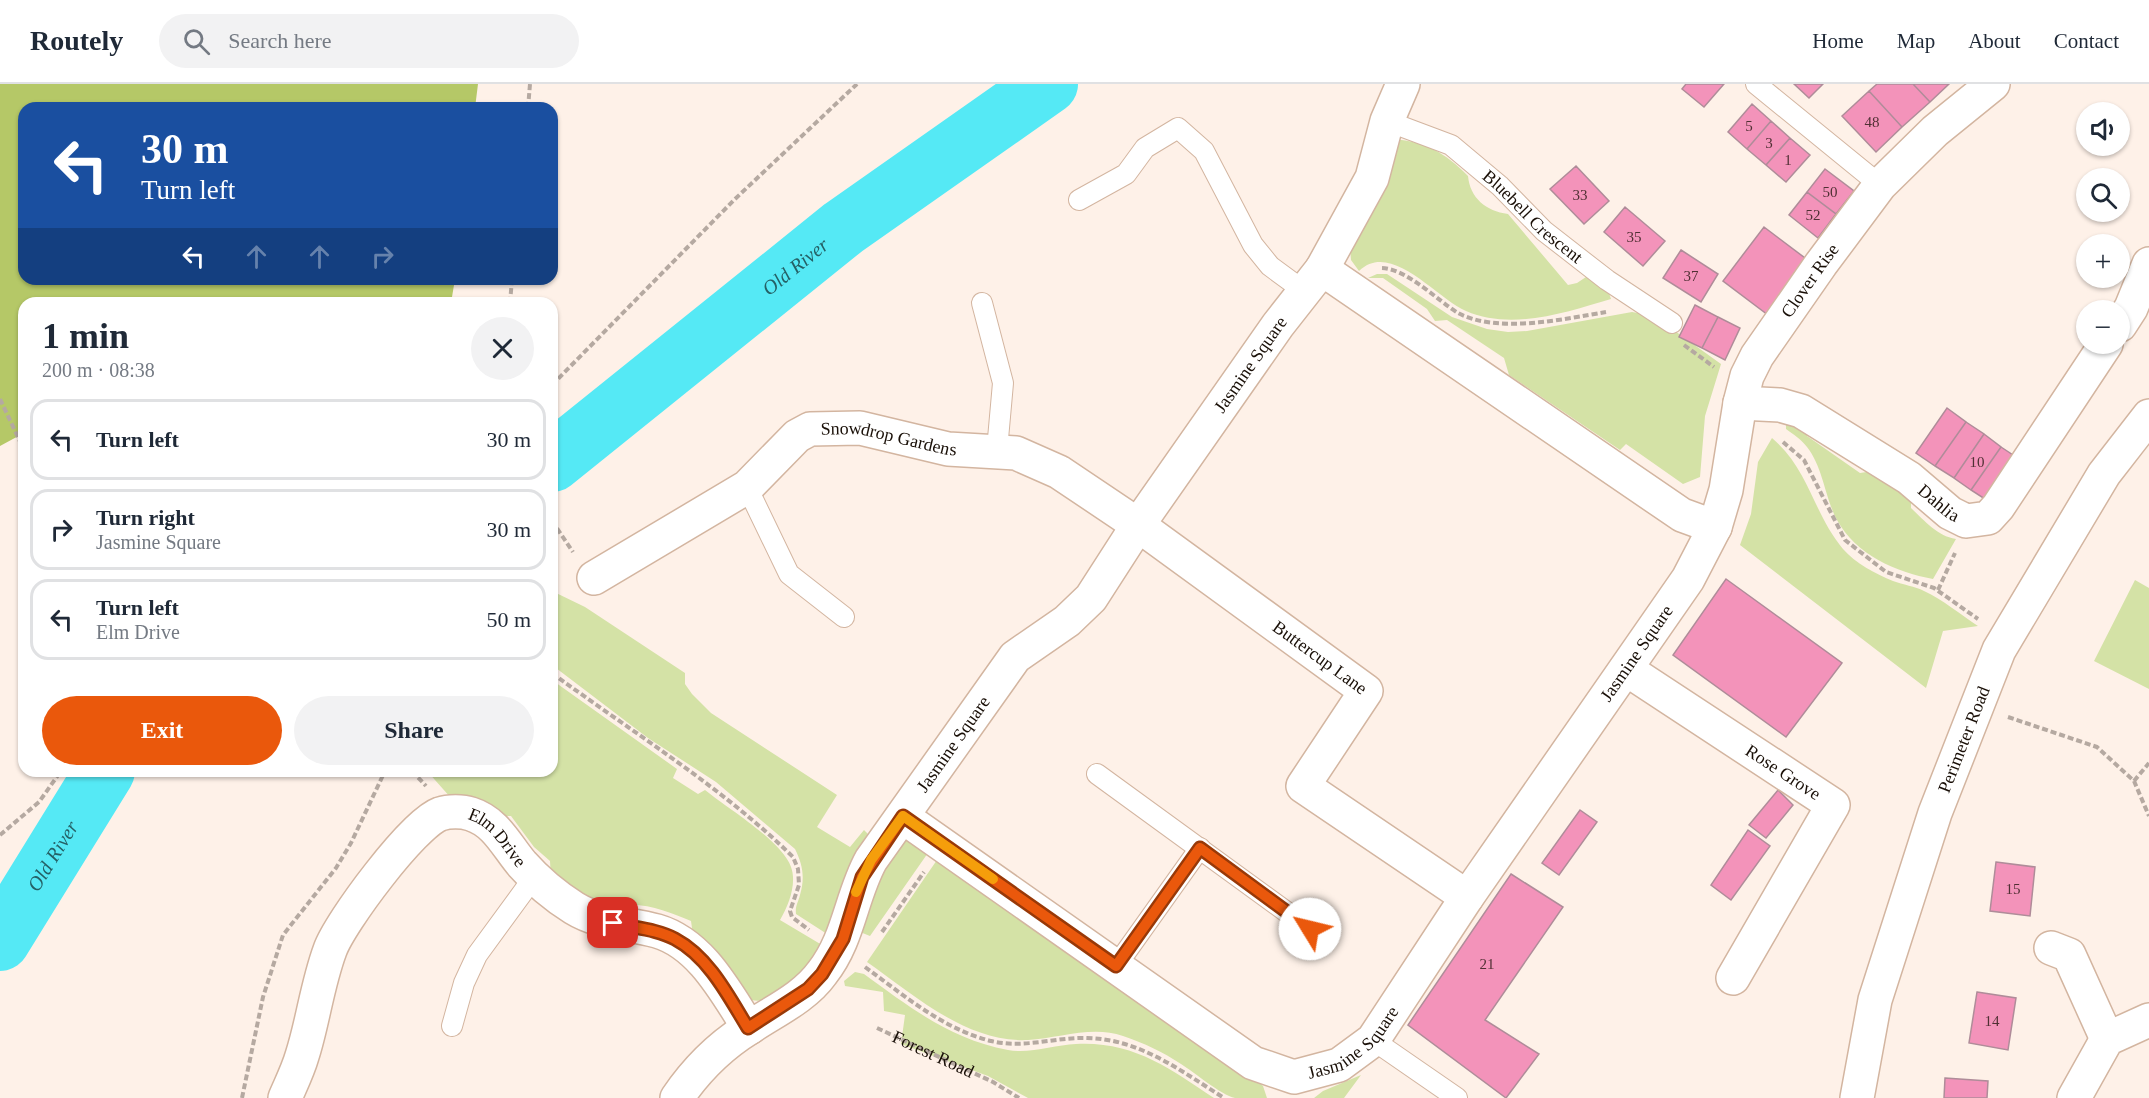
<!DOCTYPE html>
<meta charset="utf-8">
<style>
:root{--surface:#fff;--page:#f2f2f3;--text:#1f2937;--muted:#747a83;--line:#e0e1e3;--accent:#ea580c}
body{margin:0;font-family:Georgia,serif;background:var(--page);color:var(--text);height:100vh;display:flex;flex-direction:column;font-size:22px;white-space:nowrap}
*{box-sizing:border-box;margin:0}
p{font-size:20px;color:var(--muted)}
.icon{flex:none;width:33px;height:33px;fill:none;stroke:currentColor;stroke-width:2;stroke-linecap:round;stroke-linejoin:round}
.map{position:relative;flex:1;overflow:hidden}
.panel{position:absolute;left:18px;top:213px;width:540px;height:480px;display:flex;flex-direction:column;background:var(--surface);border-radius:18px;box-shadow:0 2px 4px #0004}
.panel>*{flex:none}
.top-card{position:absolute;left:18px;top:18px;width:540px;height:183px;border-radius:18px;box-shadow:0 2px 4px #0004;background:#1a4fa0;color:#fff;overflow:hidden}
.tools{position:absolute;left:2076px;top:18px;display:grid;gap:12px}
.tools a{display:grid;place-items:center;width:54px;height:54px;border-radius:50%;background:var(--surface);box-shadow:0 2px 4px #0004;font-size:30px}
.pin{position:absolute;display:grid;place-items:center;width:51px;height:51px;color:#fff;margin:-26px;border-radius:12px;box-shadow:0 3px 9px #0006}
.me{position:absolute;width:66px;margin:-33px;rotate:306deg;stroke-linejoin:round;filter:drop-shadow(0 0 4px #0008)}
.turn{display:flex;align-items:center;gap:21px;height:126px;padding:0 24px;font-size:27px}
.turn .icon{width:78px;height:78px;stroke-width:2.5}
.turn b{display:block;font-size:42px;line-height:51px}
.lanes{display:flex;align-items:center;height:57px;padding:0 24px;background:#0003;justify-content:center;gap:30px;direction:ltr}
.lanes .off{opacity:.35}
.round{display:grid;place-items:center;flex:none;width:63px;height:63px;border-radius:32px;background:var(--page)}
.headline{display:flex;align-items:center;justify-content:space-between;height:102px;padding:0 24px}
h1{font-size:36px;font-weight:800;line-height:45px}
.button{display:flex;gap:12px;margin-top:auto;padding:12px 24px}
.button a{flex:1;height:69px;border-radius:36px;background:var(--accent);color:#fff;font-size:24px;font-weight:800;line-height:69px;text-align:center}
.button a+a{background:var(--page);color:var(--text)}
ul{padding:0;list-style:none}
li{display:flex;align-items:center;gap:18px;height:81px;margin:0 12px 9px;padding:0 12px;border:3px solid var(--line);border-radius:18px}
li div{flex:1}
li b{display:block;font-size:22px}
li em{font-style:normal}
header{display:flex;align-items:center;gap:36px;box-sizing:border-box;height:84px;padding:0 30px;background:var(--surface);border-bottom:2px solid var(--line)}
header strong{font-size:28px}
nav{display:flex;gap:33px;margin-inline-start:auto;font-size:21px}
.search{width:420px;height:54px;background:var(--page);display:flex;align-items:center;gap:15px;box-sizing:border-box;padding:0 21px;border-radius:33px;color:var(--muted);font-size:22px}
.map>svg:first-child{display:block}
</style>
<header>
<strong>Routely</strong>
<div class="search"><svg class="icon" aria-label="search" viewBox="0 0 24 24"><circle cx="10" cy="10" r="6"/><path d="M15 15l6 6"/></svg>Search here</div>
<nav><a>Home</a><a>Map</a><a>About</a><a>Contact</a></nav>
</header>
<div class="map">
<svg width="2149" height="1014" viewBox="0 0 2149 1014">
<rect width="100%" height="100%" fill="#fef1e8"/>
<path fill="#d4e2a6" d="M1394,55c31,3 52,14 74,37 2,22 18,35 40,38l60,71 9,-2 15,-10 15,14 4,12c-44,13 -99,32 -145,12 -30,-13 -75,-71 -107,-40l-8,-11 -1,-13 31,-53z
M1377,190h10l65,43 35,12 21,3 19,-1 105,-19 22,4 67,48 -16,52 -5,61 -17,7 -57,-40 -6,6 -111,-75 -5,-17 -57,-38 -12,1 -8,-12 -44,-31h-15z
M1786,335l19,4 2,13 53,37 20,-3 31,22v16c14,13 26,28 45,31l-23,40c-37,-7 -77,-24 -96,-59 -12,-22 -14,-53 -30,-73 -5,-7 -14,-13 -21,-18z
M1772,354c37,31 41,75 71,111 12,14 33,25 50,32 10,4 22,5 31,10 19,9 36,23 54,35l-35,5 -17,57 -186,-143 11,-31 7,-52z
M2135,496l14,8v101l-55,-28z
M552,507l33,16 100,66v11l7,10 19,19 126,82 -20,32 33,20 14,-17 5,5 -42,99 -31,-20c-1,-8 2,-11 4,-19 5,-17 3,-30 -5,-46l-79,-67 -68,-44 -96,-73z
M552,596l125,89 -4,9 25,16 7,-4c22,18 77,51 86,77 6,16 -2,38 -11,53l42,25c-15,22 -47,69 -78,52l-51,-62 -2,-14c-24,-10 -58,-24 -82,-11l-58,-32 -1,-17 -16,-14 -23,-31h-15l-45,-18 -24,-27h125z
M908,756l22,10 -60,86 -10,-4 8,-32 31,-56z
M939,773l315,221 9,8 4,12c-11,0 -23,0 -32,0 -14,-3 -41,-26 -54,-34 -18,-12 -37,-21 -58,-28 -30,-11 -64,2 -95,4 -61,3 -114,-45 -161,-78z
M855,888l9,2c47,34 86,65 144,76 22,4 46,-5 68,-6 57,-3 93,24 138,54h-186l-40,-22 -87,-32 4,-29 -21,-4 -1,-19 -38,-6 -1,-5z
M1361,991l-17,23h-30l9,-7z"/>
<path fill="#b5c867" d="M0,0h478l-3,24h-451v171h431l-4,24h-427v130l-24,13z"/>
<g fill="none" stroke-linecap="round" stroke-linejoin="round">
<g stroke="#55e9f5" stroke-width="60">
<path id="s1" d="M552,378l291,-234 205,-144"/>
<path id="s2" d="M0,857l105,-170"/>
</g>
</g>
<path fill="#f393ba" stroke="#af8c99" stroke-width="1.5" d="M1686,0h38l-20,23 -22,-18z
M1794,0h29l-14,14z
M1877,0h36l17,18 -28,25 -33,-36z
M1913,0h36l-19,18z
M1869,7l33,36 -26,25 -34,-36z
M1752,20l19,17 -24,28 -19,-17z
M1771,37l19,17 -24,27 -19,-16z
M1790,54l20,17 -24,27 -20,-17z
M1576,82l33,35 -25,23 -34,-35z
M1825,85l29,22 -18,23 -29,-22z
M1807,108l29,22 -18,24 -29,-23z
M1625,123l40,34 -22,25 -39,-34z
M1764,143l45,34 -41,54 -45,-34z
M1681,166l37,24 -17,28 -38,-24z
M1695,221l23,12 -16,31 -23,-11z
M1718,233l22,11 -15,32 -23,-12z
M1947,324l19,14 -31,44 -19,-13z
M1966,338l18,12 -30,44 -19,-12z
M1984,350l17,13 -30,43 -17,-12z
M2001,363l18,12 -31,42 -17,-11z
M1726,495l116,84 -56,74 -113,-82z
M1778,706l15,15 -27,33 -17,-13z
M1580,726l17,12 -38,53 -17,-12z
M1748,746l22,16 -39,54 -20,-15z
M1996,778l39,5 -5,49 -40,-5z
M1511,790l52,33 -78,113 54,34 -33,44 -98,-73z
M1977,908l39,6 -8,52 -39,-7z
M1945,994l43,3 -1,17h-43z"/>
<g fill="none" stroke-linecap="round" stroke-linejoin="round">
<g stroke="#d3b5a0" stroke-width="22">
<g id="lane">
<path d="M1756,0l124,101"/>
<path id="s4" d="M1387,37l64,24 49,41 44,45 63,49 65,43"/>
<path d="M1079,116l47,-26 19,-26 33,-20 26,23 49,94 17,21 34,25"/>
<path d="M982,219l21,80 -6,67"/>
<path d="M747,403l42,87 55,43"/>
<path d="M1097,690l213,155"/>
<path d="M1116,882l84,-118"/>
<path d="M452,942l12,-43 13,-28 57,-78"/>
<path d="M1373,956l84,58"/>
</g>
</g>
<g stroke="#d3b5a0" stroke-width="36">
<g id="street">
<path d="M1322,185l50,-91 15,-57 16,-37"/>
<path d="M2120,241l11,-17 18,-44"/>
<path id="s5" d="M1740,319l40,2 21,6 108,67 41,35 16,8 22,-3 10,-11 108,-163"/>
<path id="s6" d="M594,494l153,-91 50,-51 13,-7 50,-1 88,21 68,4 43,19 79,53 228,166 -63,95 164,111"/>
<path id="s7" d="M1626,585l207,136 -100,173"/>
<path id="s8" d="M903,733l350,246 41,14 45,-12 34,-25 94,-143 221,-318 27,-52 11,-37 14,-87 7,-27 10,-20 64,-92 59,-79 55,-54 58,-47"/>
<path d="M2051,864l18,7 38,84"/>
<path id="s9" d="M285,1014c6,-14 13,-28 17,-42 11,-34 15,-71 28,-106 10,-28 83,-126 110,-136 9,-3 22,-3 31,0 25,8 35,31 51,50 15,17 33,32 52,44 26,16 54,15 83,23 44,13 68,60 92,97"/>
<path id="s10" d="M677,1014c19,-28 43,-52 72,-70 25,-17 55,-30 73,-55 27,-34 29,-77 49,-113l144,-203 52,-36 24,-23 47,-73 140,-200 44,-56 360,246 33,12"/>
<path id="s11" d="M1857,1014l18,-98 60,-187 64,-163 105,-176 45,-58"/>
<path d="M2074,1014l33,-59 42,-19"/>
</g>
</g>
<g stroke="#b5a9a1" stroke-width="4" stroke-dasharray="6 3" stroke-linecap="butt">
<path d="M528,24l2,-24"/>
<path d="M1382,184c25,1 55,32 76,45 39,21 106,6 148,-1"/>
<path d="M510,219l2,-24"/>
<path d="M1684,261l30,22"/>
<path d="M552,301l183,-186 122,-115"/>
<path d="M0,315l24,51"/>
<path d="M1783,358l21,18 41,80 41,32 48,16 44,31"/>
<path d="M552,437l21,31"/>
<path d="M1938,506l17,-37"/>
<path d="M552,589c80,59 170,114 241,184l5,12 1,16 -9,26 2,6 17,13"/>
<path d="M2008,633l89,30 37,34 15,35"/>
<path d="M412,687l14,15"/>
<path d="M2134,697l15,-18"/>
<path d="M0,751l39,-33 22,-31"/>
<path d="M882,848l42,-60"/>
<path d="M865,883c40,29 78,62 126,74 33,8 64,-4 96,-3 53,1 94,33 137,60"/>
<path id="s3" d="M877,944l116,54 26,16"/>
<path d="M242,1014l21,-101 20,-62 53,-67 15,-25 34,-72"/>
</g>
<use href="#lane" stroke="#fff" stroke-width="20"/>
<use href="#street" stroke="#fff" stroke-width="33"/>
</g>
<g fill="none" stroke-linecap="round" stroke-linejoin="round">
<g stroke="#983908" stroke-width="15">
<path id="route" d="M613,839c20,5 44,6 62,16 34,18 54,58 73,89l60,-39 14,-15 21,-35 19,-62 41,-61 213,150 84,-118 110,81"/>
</g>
<use href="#route" stroke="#ea580c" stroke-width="10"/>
<path stroke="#f59e0b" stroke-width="10" d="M856,808l15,-32 32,-44 90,63"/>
</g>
<g text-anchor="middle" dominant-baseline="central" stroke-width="6" stroke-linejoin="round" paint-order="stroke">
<g font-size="15" fill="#503034">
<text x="1872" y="38">48</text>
<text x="1749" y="42">5</text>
<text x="1769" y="59">3</text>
<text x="1788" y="76">1</text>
<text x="1830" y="108">50</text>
<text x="1580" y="111">33</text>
<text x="1813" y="131">52</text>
<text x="1634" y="153">35</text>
<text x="1691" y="192">37</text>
<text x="1977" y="378">10</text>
<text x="2013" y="805">15</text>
<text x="1487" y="880">21</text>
<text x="1992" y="937">14</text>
</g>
<g font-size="18" fill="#190f07" stroke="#fff">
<text stroke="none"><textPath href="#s4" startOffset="177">Bluebell Crescent</textPath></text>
<text stroke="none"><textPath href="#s8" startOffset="1446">Clover Rise</textPath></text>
<text stroke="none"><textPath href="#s10" startOffset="945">Jasmine Square</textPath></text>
<text stroke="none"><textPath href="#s6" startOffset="344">Snowdrop Gardens</textPath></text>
<text stroke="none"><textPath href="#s5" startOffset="228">Dahlia</textPath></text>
<text stroke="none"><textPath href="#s8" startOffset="1028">Jasmine Square</textPath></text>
<text stroke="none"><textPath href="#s6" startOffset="840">Buttercup Lane</textPath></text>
<text stroke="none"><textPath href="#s11" startOffset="375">Perimeter Road</textPath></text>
<text stroke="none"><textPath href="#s10" startOffset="459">Jasmine Square</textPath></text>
<text stroke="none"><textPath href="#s7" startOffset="188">Rose Grove</textPath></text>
<text stroke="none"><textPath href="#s9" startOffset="399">Elm Drive</textPath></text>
<text stroke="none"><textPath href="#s8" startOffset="542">Jasmine Square</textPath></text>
<text stroke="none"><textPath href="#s3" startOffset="62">Forest Road</textPath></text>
</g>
<g font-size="20" font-style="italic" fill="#256166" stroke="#fff">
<text stroke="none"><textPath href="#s1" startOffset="312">Old River</textPath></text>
<text stroke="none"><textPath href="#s2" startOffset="100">Old River</textPath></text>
</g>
</g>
</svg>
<div class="tools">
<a><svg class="icon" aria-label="sound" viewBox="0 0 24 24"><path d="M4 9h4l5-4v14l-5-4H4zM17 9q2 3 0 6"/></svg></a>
<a><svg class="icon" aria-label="search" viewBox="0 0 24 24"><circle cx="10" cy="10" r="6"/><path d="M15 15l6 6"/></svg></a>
<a>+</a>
<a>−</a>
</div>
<div class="pin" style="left:613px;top:839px;background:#d93025"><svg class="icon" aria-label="arrive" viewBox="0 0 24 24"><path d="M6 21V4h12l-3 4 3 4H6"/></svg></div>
<svg class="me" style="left:1310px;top:845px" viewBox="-20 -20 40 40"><circle r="19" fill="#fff"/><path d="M0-13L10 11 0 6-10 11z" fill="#ea580c"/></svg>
<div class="top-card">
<div class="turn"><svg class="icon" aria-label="left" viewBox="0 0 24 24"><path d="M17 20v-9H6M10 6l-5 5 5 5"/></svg><div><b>30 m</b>Turn left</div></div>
<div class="lanes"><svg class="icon" aria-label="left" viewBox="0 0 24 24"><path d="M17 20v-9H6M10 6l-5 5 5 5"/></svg><svg class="icon off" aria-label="ahead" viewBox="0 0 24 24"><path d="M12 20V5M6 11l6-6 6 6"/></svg><svg class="icon off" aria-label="ahead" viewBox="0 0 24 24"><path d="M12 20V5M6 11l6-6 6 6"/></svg><svg class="icon off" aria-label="right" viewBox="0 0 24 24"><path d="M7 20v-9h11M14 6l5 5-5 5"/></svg></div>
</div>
<section class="panel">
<div class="headline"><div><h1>1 min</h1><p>200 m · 08:38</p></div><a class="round"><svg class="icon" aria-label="close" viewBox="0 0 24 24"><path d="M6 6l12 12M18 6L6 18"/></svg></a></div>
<ul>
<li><svg class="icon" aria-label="left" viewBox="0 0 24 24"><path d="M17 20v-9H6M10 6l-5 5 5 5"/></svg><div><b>Turn left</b></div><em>30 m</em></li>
<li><svg class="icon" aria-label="right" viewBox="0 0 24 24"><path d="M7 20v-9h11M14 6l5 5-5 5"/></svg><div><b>Turn right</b><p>Jasmine Square</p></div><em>30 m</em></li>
<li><svg class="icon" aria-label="left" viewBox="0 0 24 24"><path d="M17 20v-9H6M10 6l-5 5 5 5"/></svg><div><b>Turn left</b><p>Elm Drive</p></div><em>50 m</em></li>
</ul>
<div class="button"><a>Exit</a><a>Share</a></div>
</section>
</div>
